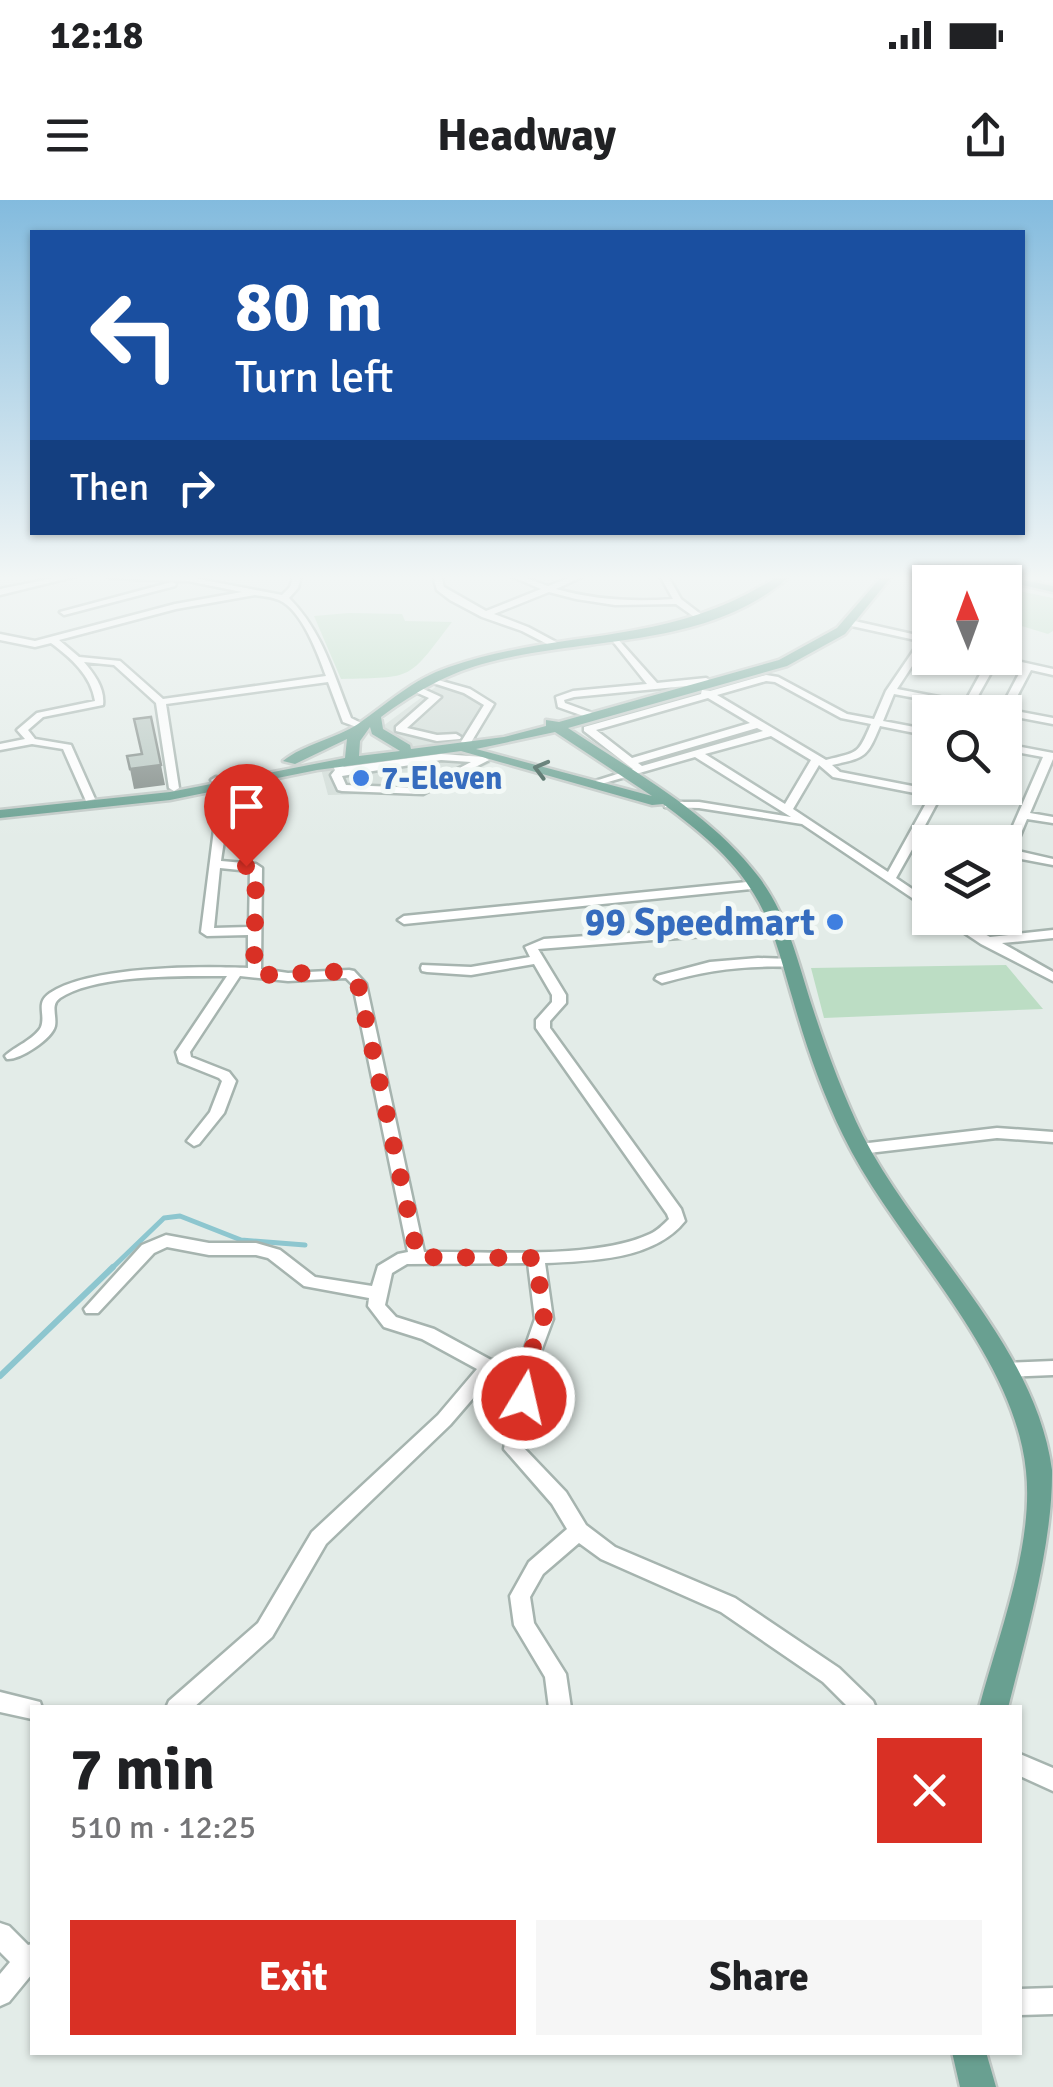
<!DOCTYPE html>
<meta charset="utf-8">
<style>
:root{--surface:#fff;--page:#f6f6f6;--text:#202124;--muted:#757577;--accent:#d93025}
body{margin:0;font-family:Signika,sans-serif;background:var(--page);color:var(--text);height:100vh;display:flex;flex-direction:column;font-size:38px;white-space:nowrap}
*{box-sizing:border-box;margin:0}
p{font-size:32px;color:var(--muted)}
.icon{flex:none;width:55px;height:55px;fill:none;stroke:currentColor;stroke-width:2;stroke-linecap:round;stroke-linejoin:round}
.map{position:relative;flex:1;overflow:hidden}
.details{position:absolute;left:30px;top:1505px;width:992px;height:350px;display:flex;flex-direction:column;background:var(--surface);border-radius:0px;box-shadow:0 2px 8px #0004}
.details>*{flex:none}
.guide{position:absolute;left:30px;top:30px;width:995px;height:305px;border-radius:0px;box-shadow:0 2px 8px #0004;background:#1a4fa0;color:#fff;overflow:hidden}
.needle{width:65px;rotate:359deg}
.buttons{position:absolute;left:912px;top:365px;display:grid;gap:20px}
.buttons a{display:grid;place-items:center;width:110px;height:110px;border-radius:0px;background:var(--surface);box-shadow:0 2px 8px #0004;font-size:50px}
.pin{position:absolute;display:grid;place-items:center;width:85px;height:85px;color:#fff;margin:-102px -42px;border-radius:50% 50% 50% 0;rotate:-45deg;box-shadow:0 0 10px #0007}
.pin .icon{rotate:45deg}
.me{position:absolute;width:110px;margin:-55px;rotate:9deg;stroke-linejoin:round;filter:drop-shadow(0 0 8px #0008)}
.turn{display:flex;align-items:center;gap:35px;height:210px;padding:0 40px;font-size:45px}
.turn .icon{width:130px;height:130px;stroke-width:2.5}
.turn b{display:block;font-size:70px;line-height:85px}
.then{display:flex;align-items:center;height:95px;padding:0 40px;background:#0003;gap:20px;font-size:38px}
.round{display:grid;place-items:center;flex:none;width:105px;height:105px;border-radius:0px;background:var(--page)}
.summary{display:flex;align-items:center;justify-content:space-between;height:170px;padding:0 40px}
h1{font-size:60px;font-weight:700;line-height:75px}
.primary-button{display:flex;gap:20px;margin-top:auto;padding:20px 40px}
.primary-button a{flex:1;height:115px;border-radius:0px;background:var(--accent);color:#fff;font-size:40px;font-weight:700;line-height:115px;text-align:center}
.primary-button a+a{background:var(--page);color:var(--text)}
.status{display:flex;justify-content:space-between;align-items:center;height:70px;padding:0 50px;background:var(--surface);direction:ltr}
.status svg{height:28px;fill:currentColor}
header{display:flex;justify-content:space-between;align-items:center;height:130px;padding:0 40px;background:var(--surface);font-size:45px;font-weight:700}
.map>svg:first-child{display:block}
</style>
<div class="status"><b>12:18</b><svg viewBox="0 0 49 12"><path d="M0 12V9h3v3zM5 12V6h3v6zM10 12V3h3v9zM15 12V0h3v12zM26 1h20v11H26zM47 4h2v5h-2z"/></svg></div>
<header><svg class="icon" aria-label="menu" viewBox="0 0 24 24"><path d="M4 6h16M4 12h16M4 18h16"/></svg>Headway<svg class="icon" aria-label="share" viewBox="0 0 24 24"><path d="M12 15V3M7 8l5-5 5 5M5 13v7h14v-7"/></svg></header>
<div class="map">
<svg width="1053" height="1887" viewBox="0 0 1053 1887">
<rect width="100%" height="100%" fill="#e3ece8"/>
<path fill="#d1dcd7" d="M445,480l24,9 27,18 -33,47 28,9 -66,30 -97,2 -7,-26 71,-9 3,-15 -20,-13z"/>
<path fill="#bcddc4" d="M1005,388l48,10v33l-5,3 -43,-13z
M349,413l53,1 3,7 47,1c-45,59 -37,55 -111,57l-27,-63z
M1006,765l37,44 -219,9 -13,-50z"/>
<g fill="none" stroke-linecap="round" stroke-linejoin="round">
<path stroke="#8dc6cf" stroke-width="5" d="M110,1070l54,-52 16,-2 61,24 64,5"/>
<path stroke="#8dc6cf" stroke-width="6" d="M0,1176l113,-109"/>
<g stroke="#a6b4af" stroke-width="5">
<path id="minor" d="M64,376h13l-77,19v-6z
M107,376l81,1 94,18 8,-8 3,-11h8l-3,12 -9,10c34,34 45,78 62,120l16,8 -5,3 -19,-7 -15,-40 -162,22 13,84 -5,3 -5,-3 -13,-85 -42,-38 -30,-3c11,13 21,27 19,43l-60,12 -15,13 7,9 36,6 24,54 -9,2 -23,-52 -31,-5 -32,6v-6l25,-5 -8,-9 20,-17 58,-12c-4,-26 -24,-43 -44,-58l-16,4 -35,-7v-6l35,7 140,-37 67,-12 -54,-11 -77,-3zM255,395c7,1 17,2 24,5 23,10 39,54 47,76l-163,23 -43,-38 -41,-4 -20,-17 117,-31z
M433,376h8l3,11 42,24 55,-22 -30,-13h10l27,10 26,-10h10l-28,13c39,11 77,13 117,10l-13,-23h8l13,23 26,20 -7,2 -24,-17 -61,1 -39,-6 -27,-7 -55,22 34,13 28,15 2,2 -5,3 -31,-16 -40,-14 -32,-17 -13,-10z
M172,382l4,2 -1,2 -111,29 -4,-3z
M850,420l80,18v6l-3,-1 -30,46 68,13 24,-44h14l50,11v6l-22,-5 -21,40 43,8v6l-48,-9v-3h-14l-97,-18 -11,27 47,9v6l-50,-10c-14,33 -14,31 -48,39l8,7 93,18 2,-2h10l-23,43 43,9 2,2h-20l-28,-5 -23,41 34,23v9l-128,-86 -103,-16 -34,-1v-4l4,-1h30l92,15 -96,-60 -101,29 -5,-3 44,-14 -49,-38v-4l117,-33 1,-4 8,1 56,-16 12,2 69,37 27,5 12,-28 34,-50 -73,-16 -1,-2zM997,462l25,6 -21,40 -27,-5zM766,481l9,1 66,36 30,6c-13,31 -13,28 -45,36l-109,-65zM708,498l42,25 -118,35 -36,-28zM757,528l6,3 -121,35 -4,-3zM771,536l40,24 -26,44 -80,-50zM819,565l14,12 97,19 -42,76 -95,-63z
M615,436l42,47 49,-5 5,3 -5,3 -132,13 -10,3 1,3 33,12 2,2 -5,3 -37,-13 -2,-10 17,-6 74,-7 -36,-45z
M427,477l43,12 24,15 -24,40 -9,-2 23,-37 -20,-12 -37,-12z
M411,486h6l24,11 -34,31 30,7 19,-1 5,3 -1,2 -23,2 -41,-10v-4l33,-29 -18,-8z
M1005,544l48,9v6l-23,54 23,4v6l-26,-4 -13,31 39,9v6l-48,-9v-12l38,-87 -38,-7z
M441,554l43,3 5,3 -66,34 -81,-3 -4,-1 -7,-15 4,-5 -3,-6 5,-3 7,6zM441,560l30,2 -50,26 -75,-3 -4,-9z
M216,577l4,1c15,23 4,57 1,83l35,3 6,4 -1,101 27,4 61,-3 5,1 12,13 58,268c63,-1 170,8 226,-18 7,-3 13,-9 19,-15l-2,-5 -131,-186v-8l16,-18v-7l-18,-31 -63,11 -44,-3 -5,-1 -1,-3 1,-3 49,2 59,-10 -5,-10 19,-8 186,-13 50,-8v6l-50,10 -192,15 28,46v8l-16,18v7l131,181 4,12c-31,39 -94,40 -140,42l8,56 -17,46 -13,82 43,45 20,33 29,22 120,51 104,70 34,33 3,7h-27l-26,-26 -102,-70 -120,-53 -22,-16 -36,31 -13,23 4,26 32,51 5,34h-22l-4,-31 -31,-52 -4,-29 19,-34 38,-33 -15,-25 -48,-55 13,-77 -23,2 -44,51 -124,119 -54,93 -79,71h-27l3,-7 89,-78 54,-91 126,-117 39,-46 -55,-30 -38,-12 -16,-21 1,-8 -65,-12 -36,-28 -12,-3h-47l-42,-8 -13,6 -56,60h-12l-2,-4 58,-64 24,-10 43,8h47l24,7 35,27 57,9 6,-20 20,-12 10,-2 -55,-267 -7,-7 -58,3 -48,-5 -50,76 1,5 38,15 7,9 -12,32 -25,31 -5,2 -7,-5 23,-29 12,-31 -3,-3 -40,-16 -3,-10 51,-76c-43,0 -131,-2 -167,22 -10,7 -3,17 -5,28 -3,13 -35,34 -48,33l-2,-3c9,-9 30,-17 36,-29 5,-13 -6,-24 9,-34 40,-27 150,-27 198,-25v-33l-41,1 -6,-4 16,-126 -1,-18 -5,-8zM220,668l30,3 -1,56 -35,1zM528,1063l7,56 -14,40 -30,1 -57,-31 -38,-12 -11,-12 7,-32 15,-9z
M757,681l6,4 -2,3 -357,36 -6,-4 6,-4z
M942,718h14l34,19 63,-7v8l-51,5 51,29v9l-72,-37z
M758,758l34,1 6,4 -6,4c-48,-2 -84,3 -130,16l-7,-4 2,-3 53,-14z
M997,928l56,4v10l-56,-4 -137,16 -8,-5 8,-5z
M1053,1161v14l-49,2 -6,-2 -3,-5 3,-5 6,-2z
M0,1492l40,10 2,6h-10v11l-32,-7z
M1020,1554l33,14v23l-33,-15z
M0,1723l9,3 19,19 4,-1v30l-23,28 -9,4v-32l10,-12 -10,-10z
M1053,1788v26l-33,1v-26z"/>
</g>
<g stroke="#c1c9c6" stroke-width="5">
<path id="major" d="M778,376h12c-81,73 -201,60 -300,86 -41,10 -75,30 -109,55l2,12 27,16 1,4 93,-12 42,-11v-6l13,2 220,-62 58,-32 45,-52h10l-47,58 -58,32 -219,62c66,44 141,84 190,148 30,39 40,87 55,133 14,43 30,86 50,127 56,109 172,208 189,334 1,74 -26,166 -44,238h-29c19,-72 55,-162 47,-237 -12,-120 -131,-229 -183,-336 -21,-43 -37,-89 -50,-135 -11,-36 -19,-74 -39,-106 -22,-37 -57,-65 -91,-90l-11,1 -191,-54 -144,19 -147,30 -170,18v-8l170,-18 175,-34 2,-19 -52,25 -12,-3c21,-17 52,-22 75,-37 30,-21 55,-45 91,-57 115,-40 220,-19 329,-91zM370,527l2,7 28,17 -41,5 1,-15zM555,532l97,64 -176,-47z
M984,376h19l50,10v6z
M952,1852h34l10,35h-36z"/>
</g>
<use href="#minor" fill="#fff" fill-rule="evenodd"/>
<use href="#major" fill="#69a091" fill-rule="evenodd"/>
</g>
<path fill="#818b87" d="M161,565l4,20 -31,4 -4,-20z"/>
<path fill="#b8c7c1" stroke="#818b87" stroke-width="2.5" d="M151,517l10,48 -31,4 -3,-13 15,-2 -8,-35z"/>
<defs><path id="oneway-chevron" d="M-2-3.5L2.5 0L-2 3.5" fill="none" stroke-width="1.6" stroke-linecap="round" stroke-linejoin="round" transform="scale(2.5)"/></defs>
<use stroke="#34564c" href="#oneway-chevron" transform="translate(541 569) rotate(-165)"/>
<linearGradient id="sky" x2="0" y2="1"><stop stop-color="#83bbde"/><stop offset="0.59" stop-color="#f2f6f5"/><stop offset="1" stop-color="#f2f6f5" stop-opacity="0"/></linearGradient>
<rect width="1053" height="640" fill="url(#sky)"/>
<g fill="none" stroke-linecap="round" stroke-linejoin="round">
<path stroke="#d93025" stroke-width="18" stroke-dasharray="0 32.4" d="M246,666l10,2 -2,104c32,10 73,-10 101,6l3,6 60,273 118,1 8,61 -18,46 -2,33"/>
</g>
<g fill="#3f7fe0" stroke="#f3f9f6" stroke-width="4">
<circle cx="361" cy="578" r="10"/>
<circle cx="835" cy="722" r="10"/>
</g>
<g text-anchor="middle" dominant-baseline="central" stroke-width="10" stroke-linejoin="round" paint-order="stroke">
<g font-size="32" font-weight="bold" fill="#366cbe" stroke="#f3f9f6" text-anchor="start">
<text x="381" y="578">7-Eleven</text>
</g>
<g font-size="38" font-weight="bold" fill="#366cbe" stroke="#f3f9f6" text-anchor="end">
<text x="815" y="722">99 Speedmart</text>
</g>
</g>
</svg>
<div class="buttons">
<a><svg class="needle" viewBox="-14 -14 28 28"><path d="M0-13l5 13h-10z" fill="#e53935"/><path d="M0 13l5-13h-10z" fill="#757577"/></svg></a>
<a><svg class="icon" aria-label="search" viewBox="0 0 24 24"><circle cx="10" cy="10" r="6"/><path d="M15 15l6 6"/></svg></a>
<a><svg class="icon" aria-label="layers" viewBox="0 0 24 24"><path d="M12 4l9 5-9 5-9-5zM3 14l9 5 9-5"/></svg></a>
</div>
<div class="pin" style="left:246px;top:666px;background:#d93025"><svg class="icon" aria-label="arrive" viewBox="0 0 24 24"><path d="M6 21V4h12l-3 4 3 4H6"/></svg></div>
<svg class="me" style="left:524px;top:1198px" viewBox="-20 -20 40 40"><circle r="17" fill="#d93025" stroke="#fff" stroke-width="3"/><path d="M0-11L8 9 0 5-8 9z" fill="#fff"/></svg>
<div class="guide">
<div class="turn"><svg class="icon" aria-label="left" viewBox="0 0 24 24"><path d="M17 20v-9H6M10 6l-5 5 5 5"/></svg><div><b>80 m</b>Turn left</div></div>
<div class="then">Then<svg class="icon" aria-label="right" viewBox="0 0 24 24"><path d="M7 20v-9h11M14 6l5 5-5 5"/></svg></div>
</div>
<section class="details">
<div class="summary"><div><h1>7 min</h1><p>510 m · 12:25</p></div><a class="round" style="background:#d93025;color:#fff"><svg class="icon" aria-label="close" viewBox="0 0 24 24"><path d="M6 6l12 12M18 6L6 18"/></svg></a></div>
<div class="primary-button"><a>Exit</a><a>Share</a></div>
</section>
</div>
